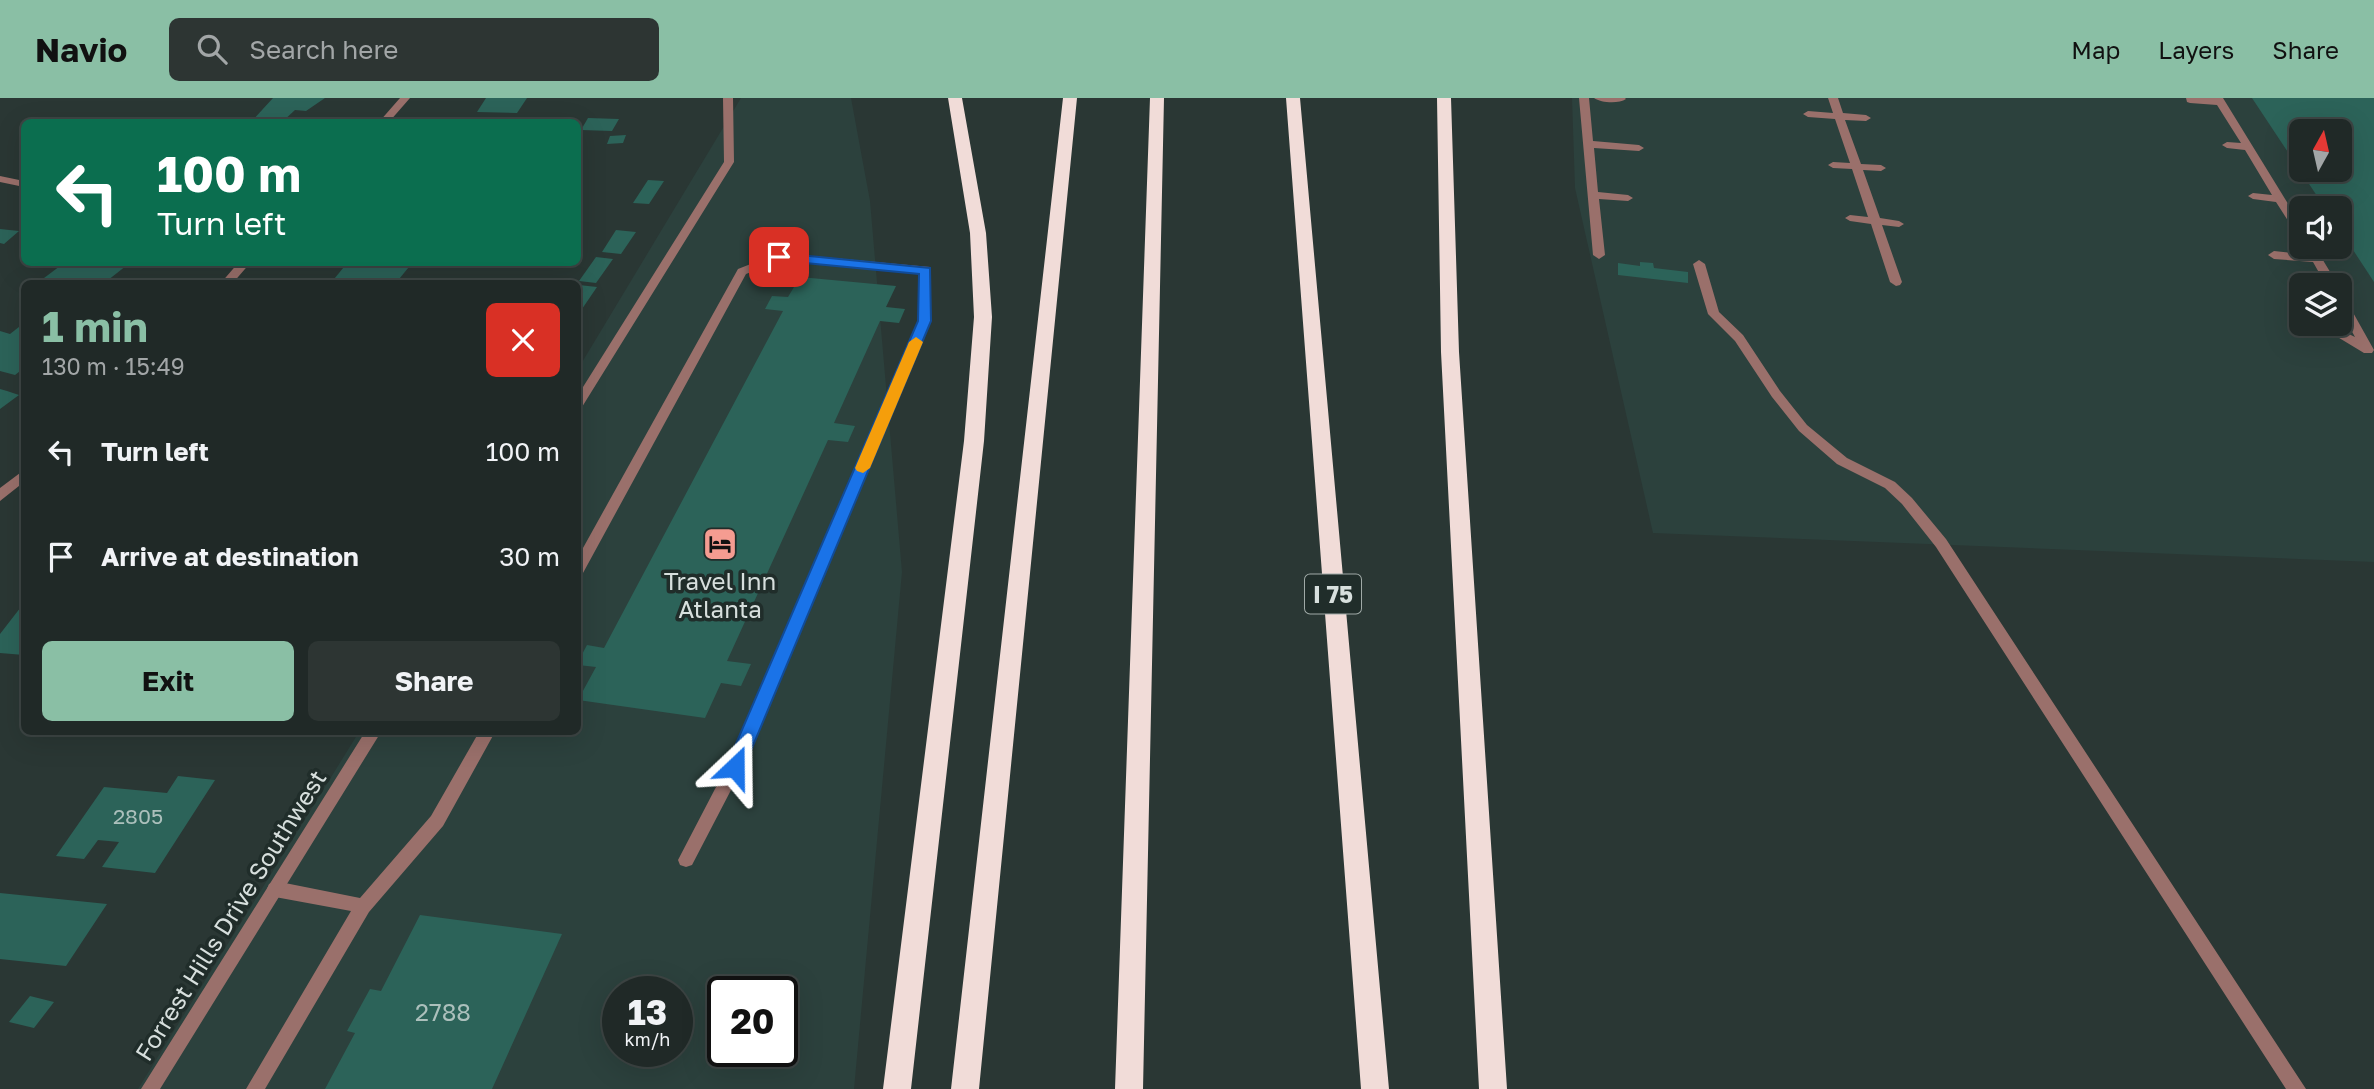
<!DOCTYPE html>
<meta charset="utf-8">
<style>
:root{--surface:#202927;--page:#2d3533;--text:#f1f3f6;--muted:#a2a6a7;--line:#3d4544;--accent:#8abfa5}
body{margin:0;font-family:"Golos Text",sans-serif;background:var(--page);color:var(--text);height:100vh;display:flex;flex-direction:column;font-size:26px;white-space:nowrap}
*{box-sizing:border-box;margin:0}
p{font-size:23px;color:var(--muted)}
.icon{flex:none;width:38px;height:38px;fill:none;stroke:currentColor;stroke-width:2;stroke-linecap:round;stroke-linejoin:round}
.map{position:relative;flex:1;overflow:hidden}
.panel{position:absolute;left:21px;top:182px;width:560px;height:455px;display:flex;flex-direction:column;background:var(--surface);border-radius:10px;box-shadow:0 7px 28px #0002,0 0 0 2px var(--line)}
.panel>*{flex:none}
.hud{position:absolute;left:21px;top:21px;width:560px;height:147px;border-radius:10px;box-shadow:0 7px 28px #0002,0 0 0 2px var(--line);background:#0b6e4f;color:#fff;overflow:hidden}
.needle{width:46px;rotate:8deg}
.fabs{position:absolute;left:2289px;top:21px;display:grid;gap:14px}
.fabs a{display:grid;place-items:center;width:63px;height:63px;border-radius:10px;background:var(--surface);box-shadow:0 7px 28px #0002,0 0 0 2px var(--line);font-size:35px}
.speed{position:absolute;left:602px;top:878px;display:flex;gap:14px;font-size:35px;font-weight:700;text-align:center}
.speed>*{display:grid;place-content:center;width:91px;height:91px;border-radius:50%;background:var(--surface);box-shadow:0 7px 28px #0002,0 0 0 2px var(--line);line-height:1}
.speed small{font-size:18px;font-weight:400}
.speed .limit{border:4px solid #111;border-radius:10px;background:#fff;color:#111}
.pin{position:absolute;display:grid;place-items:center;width:60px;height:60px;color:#fff;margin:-30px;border-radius:14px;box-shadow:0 4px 10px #0006}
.me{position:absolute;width:77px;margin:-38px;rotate:23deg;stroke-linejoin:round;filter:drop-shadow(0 0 5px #0008)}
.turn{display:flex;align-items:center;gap:24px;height:147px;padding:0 21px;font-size:32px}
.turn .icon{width:91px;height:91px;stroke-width:2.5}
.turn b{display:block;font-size:49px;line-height:60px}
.round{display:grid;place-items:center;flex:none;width:74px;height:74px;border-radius:10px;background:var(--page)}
.head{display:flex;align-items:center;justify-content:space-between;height:119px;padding:0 21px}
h1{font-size:42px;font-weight:700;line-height:52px;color:var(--accent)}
.primary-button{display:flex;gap:14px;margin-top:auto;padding:14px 21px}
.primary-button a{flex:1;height:80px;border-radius:10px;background:var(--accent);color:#111;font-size:28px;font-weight:700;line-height:80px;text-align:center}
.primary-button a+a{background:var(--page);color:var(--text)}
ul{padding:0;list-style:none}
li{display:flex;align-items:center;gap:21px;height:105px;padding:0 21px}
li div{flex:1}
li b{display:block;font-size:26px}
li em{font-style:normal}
header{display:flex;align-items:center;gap:42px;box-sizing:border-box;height:98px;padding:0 35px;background:var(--accent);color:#111}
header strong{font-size:33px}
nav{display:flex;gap:38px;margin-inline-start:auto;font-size:24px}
.search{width:490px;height:63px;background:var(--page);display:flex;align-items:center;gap:18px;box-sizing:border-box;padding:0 24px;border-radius:10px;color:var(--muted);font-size:26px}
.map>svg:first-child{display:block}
</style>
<header>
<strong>Navio</strong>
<div class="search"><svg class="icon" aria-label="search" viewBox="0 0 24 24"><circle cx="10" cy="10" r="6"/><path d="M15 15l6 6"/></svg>Search here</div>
<nav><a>Map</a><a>Layers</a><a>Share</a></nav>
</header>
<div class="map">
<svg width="2374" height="991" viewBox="0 0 2374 991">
<rect width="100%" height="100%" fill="#2a3734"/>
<path fill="#2c413d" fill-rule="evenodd" d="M741,0h110l19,103 32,371 -48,517h-716l221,-357h219v-363zM618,894h59v60h-59zM723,894h59v60h-59z
M1572,0h802v464l-721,-29 -78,-345zM2301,33h39v39h-39zM2301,110h39v39h-39zM2301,187h39v39h-39z"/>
<path fill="#2c6359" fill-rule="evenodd" d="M273,0h52l-19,13 -11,-1 -13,12h-31z
M486,0h41l-10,15 -40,-1z
M2252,0h122v184l-34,-52v-22h-15zM2301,33h39v39h-39z
M588,20l31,1 -7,12 -31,-1z
M626,37l-3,8 -16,1 3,-8z
M648,82l16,1 -15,23 -16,-1z
M0,131l19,2 -15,13 -4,-1z
M616,132l20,2 -15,22 -19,-2z
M596,159l17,2 -17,24 -17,-2z
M49,164h82l-28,22h-67l24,-18z
M348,164h65l-18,22h-65z
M1640,164l13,1 1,5 34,4v11l-70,-8v-12l22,3z
M800,179l96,9 -10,21 19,2 -6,14 -19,-2 -46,102 21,3 -7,16 -20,-2 -101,221 24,3 -10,22 -20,-3 -16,35 -127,-18 18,-33 -18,-2v-3l9,-17 17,3 179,-337 -18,-2 7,-13 16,1z
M579,187l18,2 -15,22 -4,-1z
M24,225v45l-9,7 -15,-4v-40l10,3z
M0,291l7,2 12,4 -19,14z
M24,505v52l-24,-2v-19z
M178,678l37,4 -60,93 -53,-6 17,-25 -21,-2 -14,19 -28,-3 48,-69 63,6z
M0,795l107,11 -41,62 -66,-7z
M420,817l142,19 -70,155h-167l30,-56 -8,-2 23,-42 11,2z
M30,898l24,6 -20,26 -25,-6z"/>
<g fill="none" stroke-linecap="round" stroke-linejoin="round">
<path fill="#9a706b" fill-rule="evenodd" d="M1579,0h10l4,43 46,4 5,3 -5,3 -45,-3 4,44 30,3 5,3 -5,3 -29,-2 6,56 -6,4 -6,-4z
M1594,0h31l1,1c-7,5 -25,4 -32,-1z
M1828,0h10l5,15 23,2 5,3 -5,3 -21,-1 16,44 20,1 5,3 -5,3 -18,-1 17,48 19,3 5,3 -5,3 -17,-2 20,57 -2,3 -4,1 -6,-4 -19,-58 -21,-3 -5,-3 5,-3 18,2 -16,-48 -19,-1 -5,-3 5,-3 17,1 -15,-44 -27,-2 -5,-3 5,-3 25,2z
M2186,0h37l78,127v11l-4,-1 -21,-33 -23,-3 -5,-3 5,-3 19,2 -27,-45 -18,-2 -5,-3 5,-3 14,1 -24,-38 -27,-2 -3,-1z
M2305,149h10l23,38h-12l-13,-23 -39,-3 -6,-4 6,-4 35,4z
M779,155l151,14 1,54 -188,446 -51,98 -6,2 -6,-2 -2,-5 50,-96 191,-443 1,-48 -140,-12 -34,13 -163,299 -5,1v-17l160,-288z
M1699,162l6,4 14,48 24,23 37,56 27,34 40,33 48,24 17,16 34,41 360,550h-20l-350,-542 -34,-43 -17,-16 -48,-24 -38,-33 -27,-34 -37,-56 -27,-27 -15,-50z
M2340,198l6,4 28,50 -2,3h-8l-38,-23 6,-4 23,11 -15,-27z
M479,634h16l-52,94 -74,86 -104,177h-19l105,-178 -76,-14 -6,-3 -2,-5 2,-5 6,-3 85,17 71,-82z"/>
<path fill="#9a706b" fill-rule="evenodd" d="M400,0h10l-21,24h-10z
M723,0h10l1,64 -152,245 -4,1v-13l146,-233z
M0,78l24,5v6l-24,-5z
M239,164h12l-19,22h-12z
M24,372v12l-24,19v-13z
M365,634h16l-221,357h-19z"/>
<path fill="#f1dcd8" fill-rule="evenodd" d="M948,0h14l24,135 6,84 -8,124 -73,648h-28l81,-648 10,-124 -4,-84z
M1063,0h14l-98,991h-28z
M1150,0h14l-21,991h-28z
M1286,0h14l89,991h-28z
M1437,0h14l8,254 48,737h-28l-38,-737z"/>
</g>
<path fill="#1a73e8" stroke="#114b97" stroke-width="2" d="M779,155l151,15 1,53 -187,446 -9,8 -9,-8 192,-446 1,-47 -145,-14 -2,-3z"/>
<path fill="#f59e0b" d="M916,239l7,5 -53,126 -7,5 -6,-2 -2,-3 54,-126z"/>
<defs>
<g id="hotel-square" transform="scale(1.75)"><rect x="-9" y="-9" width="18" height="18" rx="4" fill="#f59c91" stroke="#202d2a"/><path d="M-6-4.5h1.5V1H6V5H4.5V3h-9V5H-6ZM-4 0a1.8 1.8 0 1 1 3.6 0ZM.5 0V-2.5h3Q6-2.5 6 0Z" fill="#111"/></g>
</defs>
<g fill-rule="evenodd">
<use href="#hotel-square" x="720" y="446"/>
</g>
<g text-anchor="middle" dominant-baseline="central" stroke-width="7" stroke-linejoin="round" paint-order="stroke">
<g font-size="21" fill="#acc0bc">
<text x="138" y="718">2805</text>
</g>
<rect fill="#202d2a" stroke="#a0aaa7" stroke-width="2" x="1305" y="476.5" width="56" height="39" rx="5"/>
<g font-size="23" font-weight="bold" fill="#d7dfdd">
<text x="1333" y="496">I 75</text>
</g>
<g font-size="24" fill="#d7dfdd" stroke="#202d2a">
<text x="720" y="482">Travel Inn<tspan x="720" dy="28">Atlanta</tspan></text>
</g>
<g font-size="24" fill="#d7dfdd" stroke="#202d2a">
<text transform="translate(230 817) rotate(-58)">Forrest Hills Drive Southwest</text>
</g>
<g font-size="24" fill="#acc0bc">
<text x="443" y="913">2788</text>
</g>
</g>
</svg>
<div class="fabs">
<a><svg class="needle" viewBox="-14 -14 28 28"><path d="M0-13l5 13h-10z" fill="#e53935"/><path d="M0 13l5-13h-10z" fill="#a2a6a7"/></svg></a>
<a><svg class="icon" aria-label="sound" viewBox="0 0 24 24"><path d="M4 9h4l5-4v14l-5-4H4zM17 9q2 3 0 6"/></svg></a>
<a><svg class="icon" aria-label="layers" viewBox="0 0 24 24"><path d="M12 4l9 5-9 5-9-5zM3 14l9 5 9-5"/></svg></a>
</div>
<div class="speed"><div>13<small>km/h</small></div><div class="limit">20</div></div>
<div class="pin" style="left:779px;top:159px;background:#d93025"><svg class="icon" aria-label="arrive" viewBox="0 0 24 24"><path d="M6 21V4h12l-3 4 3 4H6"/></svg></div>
<svg class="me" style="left:735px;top:669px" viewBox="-20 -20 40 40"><path d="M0-17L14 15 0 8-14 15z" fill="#1a73e8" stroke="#fff" stroke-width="4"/></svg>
<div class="hud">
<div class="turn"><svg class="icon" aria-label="left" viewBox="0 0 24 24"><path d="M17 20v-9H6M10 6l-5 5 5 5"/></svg><div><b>100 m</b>Turn left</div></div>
</div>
<section class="panel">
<div class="head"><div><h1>1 min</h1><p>130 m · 15:49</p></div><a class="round" style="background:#d93025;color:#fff"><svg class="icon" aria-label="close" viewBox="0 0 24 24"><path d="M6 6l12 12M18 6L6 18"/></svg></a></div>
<ul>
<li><svg class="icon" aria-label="left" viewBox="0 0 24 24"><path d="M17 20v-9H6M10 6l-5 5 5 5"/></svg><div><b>Turn left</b></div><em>100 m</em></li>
<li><svg class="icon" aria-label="arrive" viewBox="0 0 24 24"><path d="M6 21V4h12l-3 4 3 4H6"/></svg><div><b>Arrive at destination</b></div><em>30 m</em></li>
</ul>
<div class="primary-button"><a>Exit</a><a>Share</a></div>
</section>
</div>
